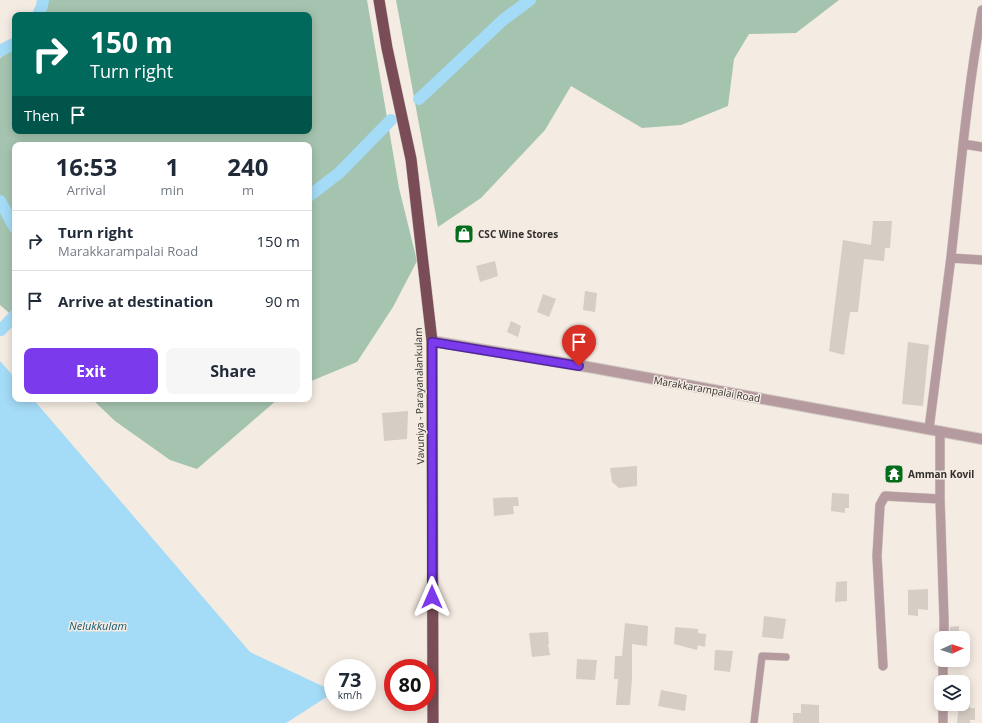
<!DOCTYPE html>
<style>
:root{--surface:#fff;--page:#f6f6f7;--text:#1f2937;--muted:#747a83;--line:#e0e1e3;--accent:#7c3aed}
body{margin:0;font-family:"Open Sans",sans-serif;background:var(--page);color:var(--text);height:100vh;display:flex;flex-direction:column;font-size:15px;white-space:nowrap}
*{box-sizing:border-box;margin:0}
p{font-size:13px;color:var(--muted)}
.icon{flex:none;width:22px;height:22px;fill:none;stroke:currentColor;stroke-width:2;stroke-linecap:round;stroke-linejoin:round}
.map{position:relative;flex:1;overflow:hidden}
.details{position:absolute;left:12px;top:142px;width:300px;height:260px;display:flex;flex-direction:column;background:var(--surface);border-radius:8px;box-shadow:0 2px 10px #0003}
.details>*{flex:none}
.top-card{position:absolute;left:12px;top:12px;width:300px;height:122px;border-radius:8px;box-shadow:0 2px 10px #0003;background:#00695c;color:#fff;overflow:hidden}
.needle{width:26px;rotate:87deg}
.tools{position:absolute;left:934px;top:631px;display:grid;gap:8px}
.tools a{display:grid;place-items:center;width:36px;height:36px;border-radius:8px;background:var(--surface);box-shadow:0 2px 10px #0003;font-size:20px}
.speed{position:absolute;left:324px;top:659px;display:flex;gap:8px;font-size:20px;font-weight:700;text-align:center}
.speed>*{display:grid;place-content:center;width:52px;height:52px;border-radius:50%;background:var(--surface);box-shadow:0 2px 10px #0003;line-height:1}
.speed small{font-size:10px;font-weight:400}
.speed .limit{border:6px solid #d22;background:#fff;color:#111}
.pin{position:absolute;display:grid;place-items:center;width:34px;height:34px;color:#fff;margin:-41px -17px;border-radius:50% 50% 50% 0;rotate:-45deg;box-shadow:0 0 4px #0007}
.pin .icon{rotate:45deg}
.me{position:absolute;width:44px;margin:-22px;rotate:0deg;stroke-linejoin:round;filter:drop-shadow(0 0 3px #0008)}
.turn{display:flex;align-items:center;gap:14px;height:84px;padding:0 12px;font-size:18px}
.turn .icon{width:52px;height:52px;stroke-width:2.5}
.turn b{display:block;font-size:28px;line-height:34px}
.then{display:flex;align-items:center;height:38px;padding:0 12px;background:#0003;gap:8px;font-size:15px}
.eta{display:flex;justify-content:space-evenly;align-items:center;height:68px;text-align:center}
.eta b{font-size:24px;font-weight:700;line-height:28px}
.button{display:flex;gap:8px;margin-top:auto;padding:8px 12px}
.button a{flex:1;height:46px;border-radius:8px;background:var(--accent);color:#fff;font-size:16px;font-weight:700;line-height:46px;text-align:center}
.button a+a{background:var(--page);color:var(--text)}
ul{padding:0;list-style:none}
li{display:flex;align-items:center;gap:12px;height:60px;padding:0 12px;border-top:1px solid var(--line)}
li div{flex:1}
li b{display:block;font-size:15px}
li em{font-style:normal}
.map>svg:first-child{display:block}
</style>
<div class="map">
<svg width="982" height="723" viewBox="0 0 982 723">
<rect width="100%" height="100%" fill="#f4ebe2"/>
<path fill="#a5c4b0" d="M46,0h321l32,188 18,73 -24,46 -36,55 -48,20v-237h-294v173l-15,-13v-247l15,-10v83h294v-116h-268l3,-5z
M396,0h443l-43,33 -47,1 -15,25 -6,47 -47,19 -39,3 -71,-42 -26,44 -64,68 -43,29z
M92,399h186l-81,70 -27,-9 -55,-39z"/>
<path fill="#a4dbf6" d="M0,361l15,17v21h18l217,253 83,39v2l-47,30h-286z"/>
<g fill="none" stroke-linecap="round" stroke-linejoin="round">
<path stroke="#a4dbf6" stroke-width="12" d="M38,15l4,-9 1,-6
M0,51l15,-8
M419,99l84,-79 27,-20
M309,196l30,-23 52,-53
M0,201l15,27
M1,330l14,-15"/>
</g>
<path fill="#d6cdc5" d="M873,221h19l-2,27h-5l-1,13 -20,-2 -6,53h-8l-6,43 -15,-4 14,-111 28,5z
M495,261l3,15 -18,6 -4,-16z
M585,291l12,2 -2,19 -12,-2z
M543,294l13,5 -7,18 -12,-5z
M511,321l10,5 -3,11 -11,-5z
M908,342l21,3 -6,61 -21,-2z
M408,411l-1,28 -23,2 -2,-28z
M637,466v20l-18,2 -7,-6 -2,-14z
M832,493l17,1v14h-4v5l-14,-2z
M518,497l1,9h-6l1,8 -20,2 -1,-18z
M847,581v20l-12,1 1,-20z
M928,589v21l-10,-1v7l-10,-1v-25z
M764,616l22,3 -3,20 -21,-2z
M625,623l23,3 -1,20 -15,-2v34l-2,27h-14l2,-26h-4l1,-23h7z
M959,626v12h-9v-11z
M675,627l23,2v4l8,1 -1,13 -7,-2 -1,5 -23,-6z
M548,632l1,12h-1l2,11 -18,2 -3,-24z
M715,650l18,1 -3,21 -16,-2z
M577,659l20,1 -2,20 -19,-1z
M661,690l26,5 -2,16 -27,-5z
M801,704l18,1v18h-26v-10h8z
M959,704h11v4h5v12h-5v3h-13z"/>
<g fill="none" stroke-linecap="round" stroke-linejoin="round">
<g stroke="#d1c9c1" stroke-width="8">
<path id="pedestrian" d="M754,723l8,-67 24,1"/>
</g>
<g stroke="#d1c9c1" stroke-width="10">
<path id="minor" d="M963,144l19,3
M951,258l31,2
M929,429c7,-57 15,-114 22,-172 9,-82 16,-165 31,-247
M940,431v68l4,120v19
M883,666l-6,-110 3,-51 5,-9 55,3
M943,682v-22
M943,723v-19"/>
</g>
<g stroke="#d1c9c1" stroke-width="12">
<path id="tertiary" d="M432,341l162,27 388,71"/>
</g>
<g stroke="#d1c9c1" stroke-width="12">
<path id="trunk" d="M379,0l8,48 24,111 21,182 1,382"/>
</g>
<use href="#pedestrian" stroke="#b59ba0" stroke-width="7"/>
<use href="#minor" stroke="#b59ba0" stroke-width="9"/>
<use href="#tertiary" stroke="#b59ba0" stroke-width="10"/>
<use href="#trunk" stroke="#7a4c57" stroke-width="11"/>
</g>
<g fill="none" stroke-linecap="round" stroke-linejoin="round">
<g stroke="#51269a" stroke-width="10">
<path id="route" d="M432,597v-255l147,24"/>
</g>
<use href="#route" stroke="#7c3aed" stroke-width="7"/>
</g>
<defs>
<g id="shop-square" transform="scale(1)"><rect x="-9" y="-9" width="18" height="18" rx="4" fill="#046c1a" stroke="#f4ebe2"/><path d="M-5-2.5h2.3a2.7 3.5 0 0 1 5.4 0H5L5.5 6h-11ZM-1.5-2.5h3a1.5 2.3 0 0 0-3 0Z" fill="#fff"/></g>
<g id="temple-square" transform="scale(1)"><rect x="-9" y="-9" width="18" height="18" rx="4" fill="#046c1a" stroke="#f4ebe2"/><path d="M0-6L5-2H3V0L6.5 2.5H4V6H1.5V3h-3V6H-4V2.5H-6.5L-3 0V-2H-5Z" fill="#fff"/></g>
</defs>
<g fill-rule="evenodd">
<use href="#shop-square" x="464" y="234"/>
<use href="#temple-square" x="894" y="474"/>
</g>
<g text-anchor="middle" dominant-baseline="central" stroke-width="3" stroke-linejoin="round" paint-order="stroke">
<g font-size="10" font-weight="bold" fill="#322f2c" stroke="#f4ebe2" text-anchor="start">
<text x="478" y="234">CSC Wine Stores</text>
<text x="908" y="474">Amman Kovil</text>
</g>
<g font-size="10" fill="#322f2c" stroke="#f4ebe2">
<text transform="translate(707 389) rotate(10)">Marakkarampalai Road</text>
<text transform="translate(419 396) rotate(-91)">Vavuniya - Parayanalankulam</text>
</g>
<g font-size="11" font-style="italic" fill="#135873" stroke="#f4ebe2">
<text x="98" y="625">Nelukkulam</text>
</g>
</g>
</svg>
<div class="tools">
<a><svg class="needle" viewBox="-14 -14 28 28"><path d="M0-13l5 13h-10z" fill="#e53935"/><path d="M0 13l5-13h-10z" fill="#747a83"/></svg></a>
<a><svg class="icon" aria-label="layers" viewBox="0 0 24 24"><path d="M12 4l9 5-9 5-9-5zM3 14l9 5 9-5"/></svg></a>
</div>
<div class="speed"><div>73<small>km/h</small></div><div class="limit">80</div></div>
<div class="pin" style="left:579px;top:366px;background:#d93025"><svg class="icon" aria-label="arrive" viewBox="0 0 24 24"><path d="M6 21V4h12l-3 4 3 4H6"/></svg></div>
<svg class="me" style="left:432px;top:597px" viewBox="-20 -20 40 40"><path d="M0-17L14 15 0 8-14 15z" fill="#7c3aed" stroke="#fff" stroke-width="4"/></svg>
<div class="top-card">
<div class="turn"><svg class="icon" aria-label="right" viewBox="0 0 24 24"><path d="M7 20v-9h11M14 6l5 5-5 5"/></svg><div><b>150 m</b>Turn right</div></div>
<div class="then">Then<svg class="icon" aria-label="arrive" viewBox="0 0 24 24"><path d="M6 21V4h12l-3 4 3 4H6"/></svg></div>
</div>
<section class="details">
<div class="eta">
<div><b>16:53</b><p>Arrival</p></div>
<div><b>1</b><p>min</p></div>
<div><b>240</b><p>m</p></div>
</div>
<ul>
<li><svg class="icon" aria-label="right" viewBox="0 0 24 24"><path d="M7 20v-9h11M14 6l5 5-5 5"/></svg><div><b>Turn right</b><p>Marakkarampalai Road</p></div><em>150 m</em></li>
<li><svg class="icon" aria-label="arrive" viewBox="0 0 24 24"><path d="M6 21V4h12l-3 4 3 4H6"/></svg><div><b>Arrive at destination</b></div><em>90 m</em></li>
</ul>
<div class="button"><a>Exit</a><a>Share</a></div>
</section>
</div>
